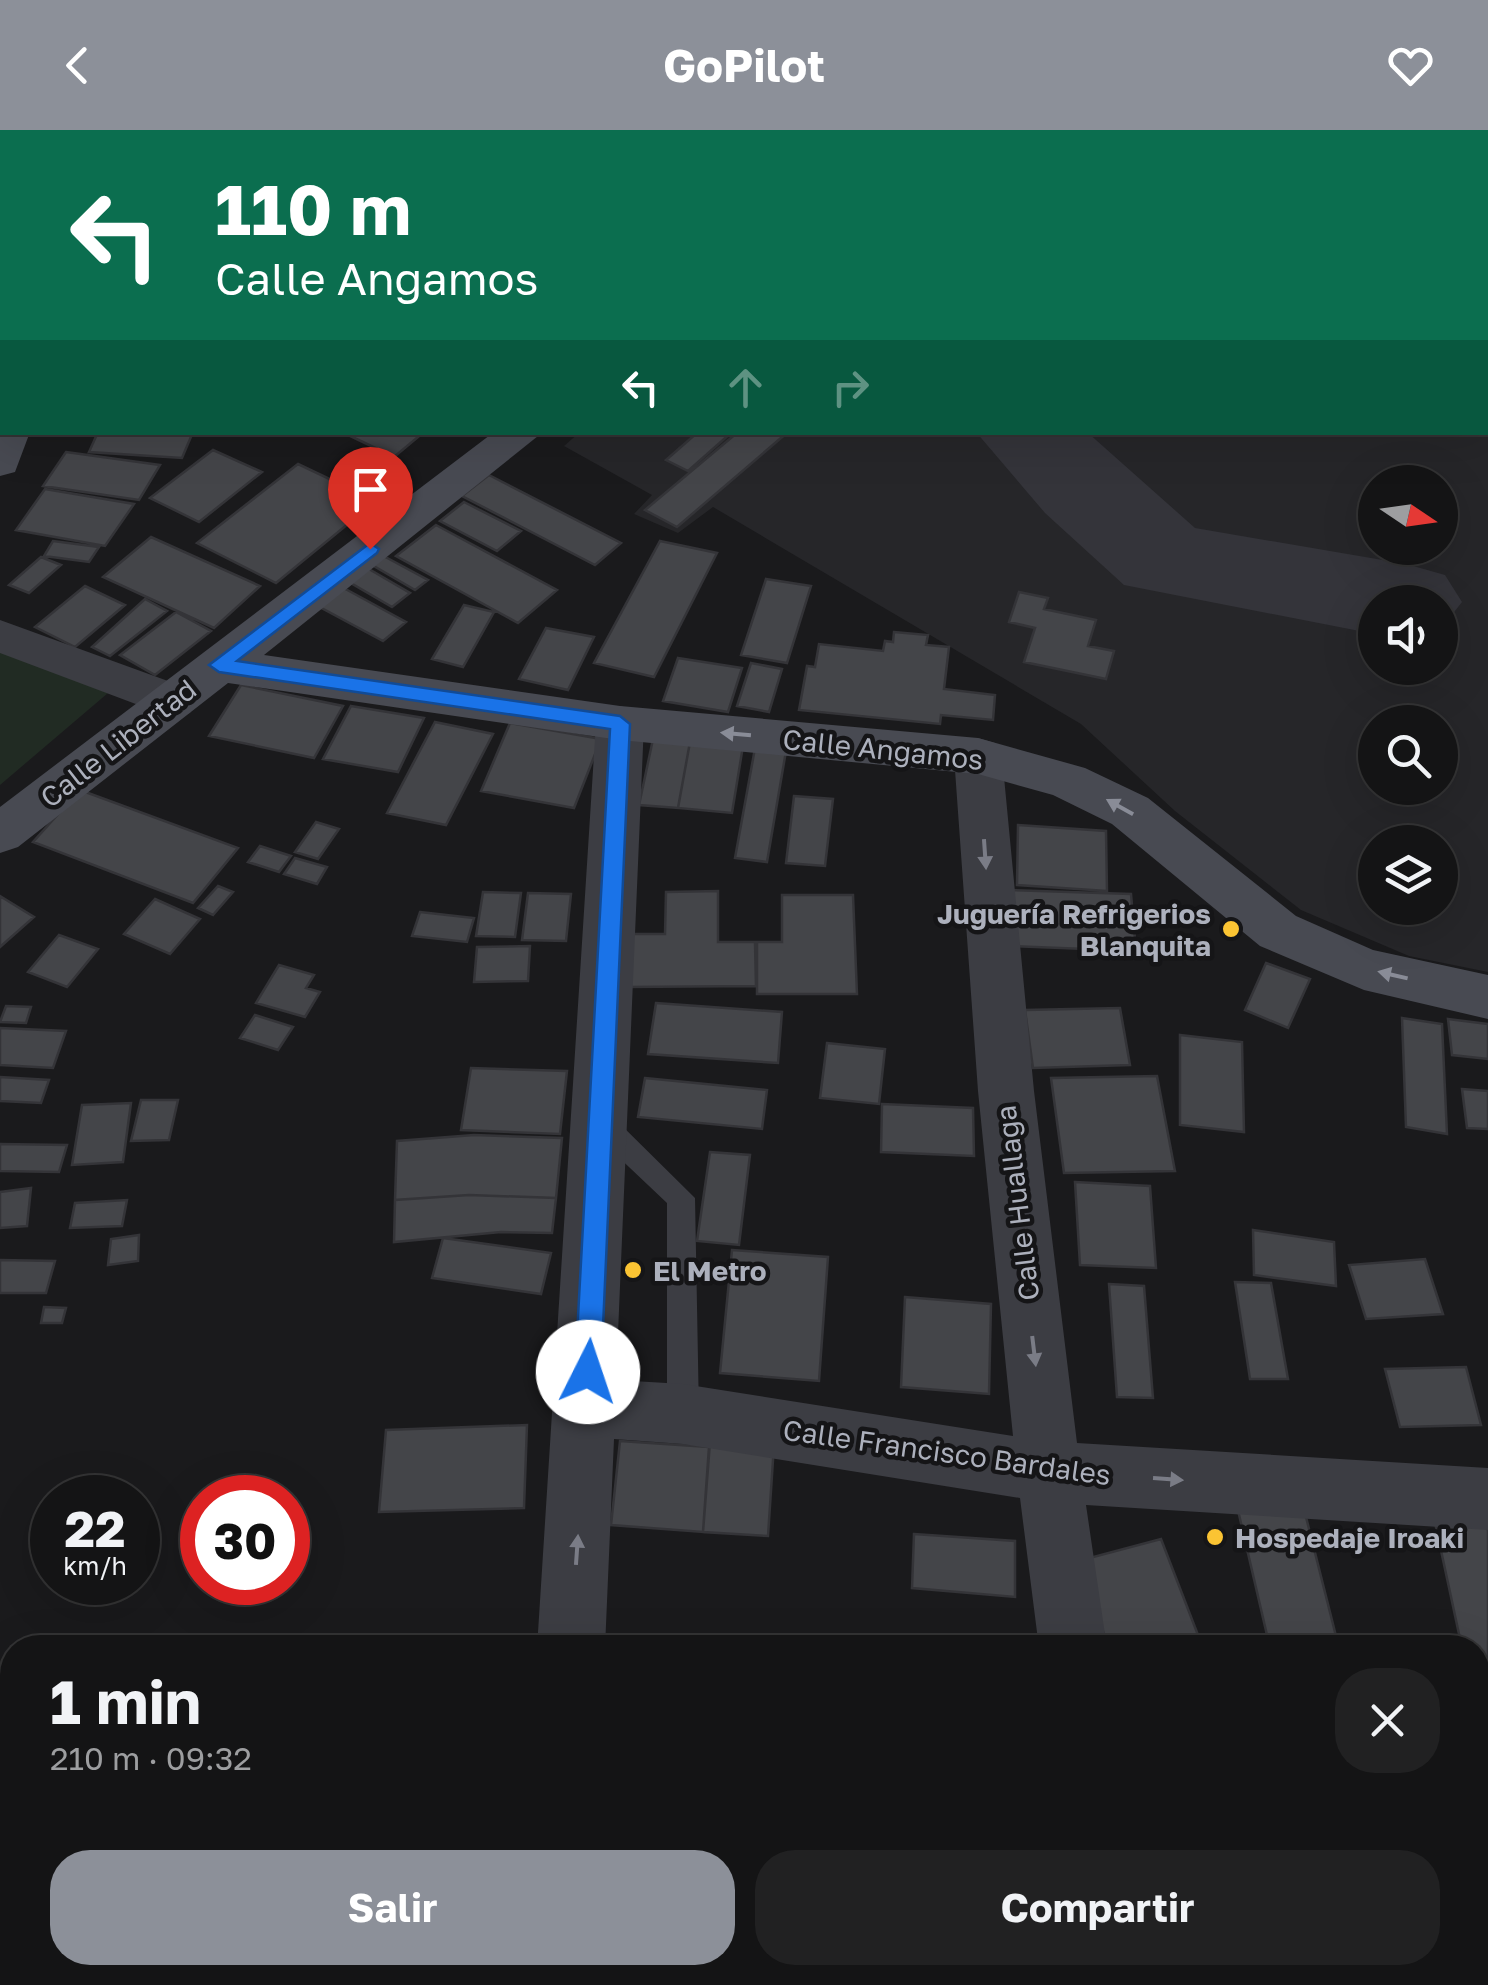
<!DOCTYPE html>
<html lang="es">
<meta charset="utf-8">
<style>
:root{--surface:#141415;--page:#212122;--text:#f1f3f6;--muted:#9d9ea0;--line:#333334;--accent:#8c9099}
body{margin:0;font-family:"Golos Text",sans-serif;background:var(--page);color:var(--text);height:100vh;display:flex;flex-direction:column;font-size:38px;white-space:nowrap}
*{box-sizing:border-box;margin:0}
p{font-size:32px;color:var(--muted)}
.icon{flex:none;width:55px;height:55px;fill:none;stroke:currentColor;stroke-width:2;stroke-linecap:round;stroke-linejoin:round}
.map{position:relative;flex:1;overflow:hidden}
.drawer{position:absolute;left:0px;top:1505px;width:1490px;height:350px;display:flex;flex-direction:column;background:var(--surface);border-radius:40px 40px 0 0;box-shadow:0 10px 40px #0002,0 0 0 2px var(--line)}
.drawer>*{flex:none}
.hud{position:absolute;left:0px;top:0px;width:1490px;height:305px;box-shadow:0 10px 40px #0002,0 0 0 2px var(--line);background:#0b6e4f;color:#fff;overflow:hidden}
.needle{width:65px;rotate:103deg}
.buttons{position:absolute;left:1358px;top:335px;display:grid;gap:20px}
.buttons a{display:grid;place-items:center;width:100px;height:100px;border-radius:50%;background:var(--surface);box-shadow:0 10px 40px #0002,0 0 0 2px var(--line);font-size:50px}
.speed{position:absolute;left:30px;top:1345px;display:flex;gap:20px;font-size:50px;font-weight:700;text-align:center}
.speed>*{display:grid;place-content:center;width:130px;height:130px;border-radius:50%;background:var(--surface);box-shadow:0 10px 40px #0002,0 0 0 2px var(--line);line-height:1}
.speed small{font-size:25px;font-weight:400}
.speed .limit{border:15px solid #d22;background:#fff;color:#111}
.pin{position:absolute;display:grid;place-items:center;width:85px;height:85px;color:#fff;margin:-102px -42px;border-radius:50% 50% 50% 0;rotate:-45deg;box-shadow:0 0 10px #0007}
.pin .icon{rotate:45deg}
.me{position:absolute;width:110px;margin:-55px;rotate:4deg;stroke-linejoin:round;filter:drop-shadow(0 0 8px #0008)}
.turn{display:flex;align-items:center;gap:35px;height:210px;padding:0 50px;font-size:45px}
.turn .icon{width:130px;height:130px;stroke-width:2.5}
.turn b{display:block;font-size:70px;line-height:85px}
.lanes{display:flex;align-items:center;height:95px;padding:0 50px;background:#0003;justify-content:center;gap:50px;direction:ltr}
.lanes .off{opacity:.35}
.round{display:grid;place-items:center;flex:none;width:105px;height:105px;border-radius:40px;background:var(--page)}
.headline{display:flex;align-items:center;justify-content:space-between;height:170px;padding:0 50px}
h1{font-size:60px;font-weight:700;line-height:75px}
.cta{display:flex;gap:20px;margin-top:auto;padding:20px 50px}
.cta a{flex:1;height:115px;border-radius:40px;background:var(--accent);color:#fff;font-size:40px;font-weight:700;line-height:115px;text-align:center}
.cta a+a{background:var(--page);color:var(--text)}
header{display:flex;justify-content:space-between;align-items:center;height:130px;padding:0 50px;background:var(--accent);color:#fff;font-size:45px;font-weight:700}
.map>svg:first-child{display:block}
</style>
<header><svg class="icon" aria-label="back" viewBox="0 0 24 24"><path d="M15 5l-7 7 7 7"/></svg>GoPilot<svg class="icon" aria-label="heart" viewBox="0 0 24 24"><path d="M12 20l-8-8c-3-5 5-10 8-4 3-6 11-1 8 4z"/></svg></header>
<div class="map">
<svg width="1488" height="1855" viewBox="0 0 1488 1855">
<rect width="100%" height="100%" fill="#1a1a1c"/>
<path fill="#262629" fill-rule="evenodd" d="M951,0h537v842l-79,-16 -108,-46 -126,-99 -94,-87 -368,-217 -35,26 -44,-19 18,-19 -88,-49 16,-14h908v-300h-540zM1375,352h65v66h-65zM1375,472h65v66h-65zM1375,592h65v66h-65zM1375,712h65v66h-65z"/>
<path fill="#212b23" d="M0,520l108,43 -108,92z"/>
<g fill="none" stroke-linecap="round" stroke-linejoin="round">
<path fill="#34343a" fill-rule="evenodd" d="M1413,0h75v24v-22z
M976,302h111l108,96 211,36 39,11 17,27 -22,28v-28h-65v32l-251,-49 -79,-72z"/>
</g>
<path fill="#444549" stroke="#343438" stroke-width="2.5" d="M98,302h95l-11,26 -93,-6z
M342,302h82l-30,25z
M698,302h34l-44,39 -22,-11z
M738,302h50l-111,95 -32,-17z
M213,320l49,22 -63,50 -49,-24z
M66,322l94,13 -21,35 -96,-14z
M298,334l78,37 -100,82 -79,-40z
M489,345l132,68 -26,22 -133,-69z
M45,359l89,15 -29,42 -89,-16z
M464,372l57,29 -24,20 -57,-30z
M436,395l121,65 -39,33 -122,-67z
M151,407l109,49 -46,42 -111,-51z
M53,411l46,6 -10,15 -45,-6z
M660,411l57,12 -63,124 -60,-14z
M378,423l50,27 -13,10 -48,-28z
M41,427l20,8 -32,28 -20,-8z
M362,435l48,28 -18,14 -48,-28z
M766,449l45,7 -24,77 -46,-8z
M85,456l40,19 -50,42 -40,-20z
M340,456l66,36 -23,19 -67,-36z
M1019,462l29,6 -4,11 52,11 -8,26 26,5 -8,28 -82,-17 11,-34 -26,-6z
M145,469l22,12 -57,45 -18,-9z
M464,475l30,7 -31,55 -31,-8z
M176,482l35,19 -56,44 -35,-20z
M546,498l48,9 -26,53 -49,-11z
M894,502l34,3 -2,10 23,2 -5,42 51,6 -2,25 -52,-5 -1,9 -141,-14 8,-44 8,1 4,-23 64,7 2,-10 8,1z
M678,528l64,10 -14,44 -65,-11z
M751,533l31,6 -13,43 -32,-6z
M241,555l102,21 -29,52 -105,-22z
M351,576l73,12 -26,54 -75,-13z
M435,592l58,12 -47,91 -59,-12z
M510,593l91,16 -27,69 -93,-17z
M653,609l37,3 -12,66 -39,-3z
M690,612l53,4 -11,67 -54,-5z
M755,618l31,3 -19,111 -32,-4z
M80,660l158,58 -45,55 -160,-61z
M794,666l39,3 -8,67 -39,-3z
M316,692l23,7 -21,30 -23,-7z
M1018,695l88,6 1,60 -90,-6z
M260,716l31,10 -12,16 -31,-10z
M295,728l32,9 -10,17 -33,-10z
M218,756l15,6 -20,23 -15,-7z
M1007,760l124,4 5,57 -127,-5z
M718,761v51h37l1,44 -129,1 2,-53h36l1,-42z
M483,762l38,1 -6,44 -39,-1z
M528,763l43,1 -5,47 -44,-1z
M782,765h71l4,99h-100v-52h25z
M0,766l34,21 -34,30z
M155,769l45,20 -30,35 -46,-20z
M420,782l54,6 -7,24 -55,-6z
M59,805l39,14 -31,38 -39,-15z
M530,816l-2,35 -54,1 3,-35z
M1266,833l44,16 -22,49 -43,-18z
M279,835l35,10 -8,13 14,4 -15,25 -49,-14z
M656,873l126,9 -4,51 -130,-9z
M6,876l25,1 -5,16 -26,-1z
M1120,878l10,57 -97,3 -8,-58z
M255,885l38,12 -15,23 -38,-12z
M1402,888l40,6 5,110 -41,-7z
M1448,889l40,5v35l-36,-4z
M0,898l66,3 -13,37 -53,-3z
M1180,905l62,7 2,90 -64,-7z
M827,913l58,6 -6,55 -59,-6z
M471,938l96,3 -7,63 -99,-4z
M1157,946l18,95 -111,2 -13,-95z
M0,947l49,3 -8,23 -41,-2z
M645,948l122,12 -5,39 -124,-12z
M1462,959l26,2v38l-21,-1z
M141,970h37l-9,40 -38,1z
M131,973l-8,59 -51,3 10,-60z
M882,974l91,4 1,48 -93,-4z
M474,1005l88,3 -6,60 -87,-3 -74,5 2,-59z
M0,1014l67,1 -8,27 -59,-1z
M710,1022l40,3 -11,90 -42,-4z
M1075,1052l75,4 6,82 -76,-3z
M31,1058l-4,38 -27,2v-36z
M469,1065l87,3 -4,35 -51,-1 -107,10 1,-42z
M127,1070l-5,26 -52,2 5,-25z
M1253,1100l81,12 2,44 -82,-11z
M139,1105l-1,26 -30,4 3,-26z
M443,1108l108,15 -10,41 -109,-16z
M732,1120l96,7 -9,124 -99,-8z
M1425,1129l18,55 -77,5 -17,-54z
M0,1130l55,1 -9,32h-46z
M1235,1152l36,1 17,96h-38z
M1109,1154l35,2 9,112 -36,-1z
M905,1167l86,7 -2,90 -88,-7z
M44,1177l22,1 -4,15h-21z
M1466,1237l15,58 -81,2 -15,-58z
M527,1295l-3,83 -145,4 7,-82z
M620,1311l89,6 -6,85 -92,-7z
M710,1312l64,3 -6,91 -65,-4z
M1302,1371l37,147h-69l-33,-142z
M1431,1374h51l6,27v213h-5l-5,-25v-71h-16z
M914,1404l101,7v56l-103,-9z
M1161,1409l42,109h-94l-31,-87z
M12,1573v220l-12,1v-166l7,-54z
M315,1842h110v13h-110z
M1193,1842h127l3,13h-127z
M278,1847v8h-62z"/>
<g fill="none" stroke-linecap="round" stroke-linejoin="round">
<path fill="#3c3d43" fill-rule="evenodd" d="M602,982l10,4 83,82 4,216 -5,10 -11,5 -11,-5 -5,-10v-211l-75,-71 -4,-8 4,-8z"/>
<path fill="#3c3d43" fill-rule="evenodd" d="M0,180h2v24h-2z
M0,490l190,69 7,12 -7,12 -17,5 -173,-65z
M620,576l17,5 7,12 -28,657 67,4 330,52 -35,-345 -24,-335 7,-13 17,-5 17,5 7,13 32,335 43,352 411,25v62l-402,-25 21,143h-68l-19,-150 -337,-54 -69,-5 -9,209h-68l59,-925 7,-12z
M12,1804v38h37l-6,13h-43v-49z
M511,1842h74l-1,13h-74z
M1083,1842h74l2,13h-74z"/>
<path fill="#484a52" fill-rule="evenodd" d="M0,291l2,11h28l-15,40 -15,4z
M494,302h49l-279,223 356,51 358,32 107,30 63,30 148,118 77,34 115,25v44l-124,-29 -104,-44 -148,-122 -59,-29 -75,-21 -358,-34 -392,-57 -210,164 -18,6v-46z"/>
<path fill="#666973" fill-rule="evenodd" d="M78,0h43l2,2h-43z"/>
</g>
<defs><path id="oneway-solid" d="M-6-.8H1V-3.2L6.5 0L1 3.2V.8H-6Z" transform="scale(2.5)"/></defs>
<g fill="#898c97">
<use href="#oneway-solid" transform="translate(736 604) rotate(-175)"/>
<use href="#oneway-solid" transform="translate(1120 677) rotate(-151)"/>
<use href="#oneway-solid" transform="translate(1393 845) rotate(-167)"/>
</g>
<g fill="#7a7c86">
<use href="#oneway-solid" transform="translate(985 724) rotate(86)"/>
<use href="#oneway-solid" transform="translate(1034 1221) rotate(83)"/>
<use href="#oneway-solid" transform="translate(1168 1349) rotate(4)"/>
<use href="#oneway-solid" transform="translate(577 1420) rotate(-86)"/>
</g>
<path fill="#1a73e8" stroke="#114b97" stroke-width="2.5" d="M370,413l9,6 -2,4 -140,108 383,55 10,8 -29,648 -4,9 -9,3 -9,-3 -4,-9 35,-643 -391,-57 -10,-7z"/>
<g fill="#fbc433" stroke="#151517" stroke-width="4">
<circle cx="1231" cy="799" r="10"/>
<circle cx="633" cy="1140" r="10"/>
<circle cx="1215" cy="1407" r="10"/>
</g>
<g text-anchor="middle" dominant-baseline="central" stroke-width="9" stroke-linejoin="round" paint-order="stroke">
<g font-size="28" fill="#acb0bc" stroke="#151517">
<text transform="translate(118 613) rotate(-38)">Calle Libertad</text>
<text transform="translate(883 619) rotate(6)">Calle Angamos</text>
<text transform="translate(1017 1073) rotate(-97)">Calle Huallaga</text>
<text transform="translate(947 1322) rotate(8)">Calle Francisco Bardales</text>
</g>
<g font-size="28" font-weight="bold" fill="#acb0bc" stroke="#151517" text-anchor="start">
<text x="1211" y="783" text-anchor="end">Juguería Refrigerios<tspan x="1211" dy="32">Blanquita</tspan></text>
<text x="653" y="1140">El Metro</text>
<text x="1235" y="1407">Hospedaje Iroaki</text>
</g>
</g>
</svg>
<div class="buttons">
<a><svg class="needle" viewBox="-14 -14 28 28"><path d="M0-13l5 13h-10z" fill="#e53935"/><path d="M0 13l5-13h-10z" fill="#9d9ea0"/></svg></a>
<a><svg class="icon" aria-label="sound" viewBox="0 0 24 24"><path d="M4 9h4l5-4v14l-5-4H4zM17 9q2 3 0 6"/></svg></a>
<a><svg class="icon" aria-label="search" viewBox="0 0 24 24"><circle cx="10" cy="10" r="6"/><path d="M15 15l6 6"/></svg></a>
<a><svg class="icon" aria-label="layers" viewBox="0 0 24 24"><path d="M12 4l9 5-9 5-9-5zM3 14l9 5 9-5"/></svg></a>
</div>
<div class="speed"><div>22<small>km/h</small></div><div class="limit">30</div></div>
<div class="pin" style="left:370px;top:419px;background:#d93025"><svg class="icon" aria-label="arrive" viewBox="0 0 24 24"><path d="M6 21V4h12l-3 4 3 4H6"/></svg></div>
<svg class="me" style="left:588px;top:1242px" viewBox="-20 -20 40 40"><circle r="19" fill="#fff"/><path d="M0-13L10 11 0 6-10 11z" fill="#1a73e8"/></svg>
<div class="hud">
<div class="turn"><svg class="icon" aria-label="left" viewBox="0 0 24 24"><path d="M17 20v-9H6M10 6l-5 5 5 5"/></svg><div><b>110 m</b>Calle Angamos</div></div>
<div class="lanes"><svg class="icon" aria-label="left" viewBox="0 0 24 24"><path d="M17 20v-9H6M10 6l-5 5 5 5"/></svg><svg class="icon off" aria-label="ahead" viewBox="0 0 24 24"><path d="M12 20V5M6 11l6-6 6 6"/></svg><svg class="icon off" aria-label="right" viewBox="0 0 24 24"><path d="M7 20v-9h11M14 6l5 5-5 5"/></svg></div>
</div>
<section class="drawer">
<div class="headline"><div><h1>1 min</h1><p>210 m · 09:32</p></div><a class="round"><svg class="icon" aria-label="close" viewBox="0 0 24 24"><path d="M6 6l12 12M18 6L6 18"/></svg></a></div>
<div class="cta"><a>Salir</a><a>Compartir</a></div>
</section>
</div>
